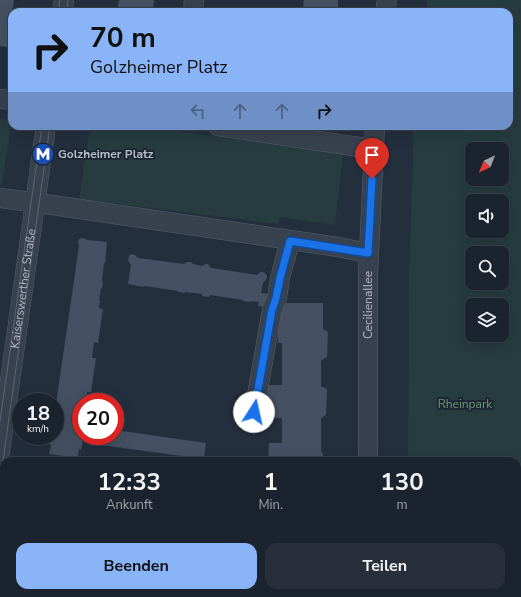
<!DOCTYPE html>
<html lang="de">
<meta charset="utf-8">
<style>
:root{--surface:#1b232e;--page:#282f3a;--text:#f1f3f6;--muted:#a0a4aa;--line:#39404a;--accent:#8ab4f8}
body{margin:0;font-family:"Nunito Sans",sans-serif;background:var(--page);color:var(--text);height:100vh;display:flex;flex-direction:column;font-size:15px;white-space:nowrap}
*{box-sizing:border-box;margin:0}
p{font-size:13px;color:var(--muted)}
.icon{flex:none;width:22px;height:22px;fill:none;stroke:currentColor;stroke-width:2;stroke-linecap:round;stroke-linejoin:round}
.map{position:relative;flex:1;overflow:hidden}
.sheet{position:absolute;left:0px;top:457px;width:521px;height:140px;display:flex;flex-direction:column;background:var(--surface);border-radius:12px 12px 0 0;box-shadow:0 4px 16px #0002,0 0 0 1px var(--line)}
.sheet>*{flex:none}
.top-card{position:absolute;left:8px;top:8px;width:505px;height:122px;border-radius:12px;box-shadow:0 4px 16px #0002,0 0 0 1px var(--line);background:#8ab4f8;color:#111;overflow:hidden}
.needle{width:26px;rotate:223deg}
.tools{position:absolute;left:465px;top:142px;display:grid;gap:8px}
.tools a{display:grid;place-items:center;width:44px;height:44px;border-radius:8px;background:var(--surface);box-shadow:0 4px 16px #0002,0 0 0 1px var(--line);font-size:20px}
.speed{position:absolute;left:12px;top:393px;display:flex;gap:8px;font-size:20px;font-weight:700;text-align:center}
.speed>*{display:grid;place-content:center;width:52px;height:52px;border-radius:50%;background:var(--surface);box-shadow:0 4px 16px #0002,0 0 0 1px var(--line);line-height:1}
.speed small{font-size:10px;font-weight:400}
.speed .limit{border:6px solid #d22;background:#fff;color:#111}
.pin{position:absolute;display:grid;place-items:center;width:34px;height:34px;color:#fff;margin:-41px -17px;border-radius:50% 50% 50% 0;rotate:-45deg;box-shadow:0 0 4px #0007}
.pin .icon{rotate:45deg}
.me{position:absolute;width:44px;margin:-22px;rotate:10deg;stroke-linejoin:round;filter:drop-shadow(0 0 3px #0008)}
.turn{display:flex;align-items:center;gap:14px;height:84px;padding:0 16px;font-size:18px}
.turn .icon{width:52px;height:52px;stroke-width:2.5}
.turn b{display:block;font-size:28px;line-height:34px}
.lanes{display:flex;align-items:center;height:38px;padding:0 16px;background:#0003;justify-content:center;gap:20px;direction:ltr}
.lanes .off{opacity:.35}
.eta{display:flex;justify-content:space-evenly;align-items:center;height:68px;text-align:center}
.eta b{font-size:24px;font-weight:700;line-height:28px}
.action{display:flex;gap:8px;margin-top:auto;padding:8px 16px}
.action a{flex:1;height:46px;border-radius:12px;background:var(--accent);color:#111;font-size:16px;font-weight:700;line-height:46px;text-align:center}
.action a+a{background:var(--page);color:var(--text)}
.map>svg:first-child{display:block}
</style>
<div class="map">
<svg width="521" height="597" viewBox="0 0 521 597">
<rect width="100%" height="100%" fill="#242f3e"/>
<path fill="#263c3f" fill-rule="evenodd" d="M427,0h94v597h-111v-4h107v-132h-109l1,-184 5,-151h95v-114h-83zM472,149h30v30h-30zM472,201h30v30h-30zM472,253h30v30h-30zM472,305h30v30h-30z
M0,118l12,3 -10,62 -2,3z
M90,126h52l201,28 -8,71 -55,-8 -2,7 -199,-25z"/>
<path fill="#455162" d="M0,0h14l-7,47 -7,-1z
M119,0h35l-1,12h-36z
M304,0h34v12h-41v-4h6z
M83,238l4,2 20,2 -2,22 -1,-1 -2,17 1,1 -1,8 -1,-1 -2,13h1l-1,7 4,1 -5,34 -4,-1 -2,16h4l-5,34h-4l-1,10h-5l-1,37h3l-2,11 -2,-1 -1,9 -29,-4 2,-9 -3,-2 1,-7h6v-32h1l23,-158 -1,-4 1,-3z
M131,254l4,1 3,3 46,6 3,-2h4l2,2 10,2 2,-2h3l3,4 46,7 3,-3h4l3,4 -1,4 -3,3 -2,10 8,1 -3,13 -8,-1 1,-4 -8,-1v1l-8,-1v-1l-33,-5 -1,2 -7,-1v-2l-17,-2v1l-7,-1v-1l-33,-5 -1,1 -16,-3 3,-20 -3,-3 1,-5z
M283,303h40v26l5,3 -1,25 -5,3 -1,2v24l6,3 -1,26 -5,3v33l2,3v7h-55l1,-18h13v-25h-17l1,-33h16v-42h-4v-32h5z
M115,430l91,13 -2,16 -103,-14 1,-9h13z
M34,593h33l8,1v3h-41z
M280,593h41v4h-40z"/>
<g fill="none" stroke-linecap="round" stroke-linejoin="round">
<g stroke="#565f6c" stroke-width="20">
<g id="minor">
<path d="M62,12l2,-12"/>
<path d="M193,12l1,-12"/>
<path d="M385,12l2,-12"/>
<path d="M0,99l12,1"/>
<path d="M218,126l155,23"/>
<path d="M0,198l31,4 35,5 272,40 30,6"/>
<path d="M254,412l18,-102 5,-12 3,-20 10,-37"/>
<path id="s1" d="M0,451l46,-325"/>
<path id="s2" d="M368,461v-187l7,-148"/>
<path d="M369,593v4"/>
</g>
</g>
<use href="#minor" stroke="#38414e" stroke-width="19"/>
<path stroke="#5a6575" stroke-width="1" d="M58,12l2,-12
M67,12l1,-12
M0,421l42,-295
M0,482l50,-356"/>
</g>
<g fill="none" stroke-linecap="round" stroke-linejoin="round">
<g stroke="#114b97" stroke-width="10">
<path id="route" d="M254,412l18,-102 4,-12 4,-20 10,-37 78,12 4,-74"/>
</g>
<use href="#route" stroke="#1a73e8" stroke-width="7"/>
</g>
<defs>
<g id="metro-disc" transform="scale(1.15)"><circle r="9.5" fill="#1a4fb4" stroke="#1d2633"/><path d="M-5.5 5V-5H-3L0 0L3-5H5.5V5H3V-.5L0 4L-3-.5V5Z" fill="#fff"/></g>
</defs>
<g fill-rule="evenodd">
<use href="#metro-disc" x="43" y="154"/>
</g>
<g text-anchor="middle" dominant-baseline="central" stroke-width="4" stroke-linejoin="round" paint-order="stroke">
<g font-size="12" font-weight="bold" fill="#b4bcc9" stroke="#1d2633" text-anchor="start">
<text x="58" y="154">Golzheimer Platz</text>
</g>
<g font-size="12" fill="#b4bcc9" stroke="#1d2633">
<text stroke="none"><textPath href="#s1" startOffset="164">Kaiserswerther Straße</textPath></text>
<text stroke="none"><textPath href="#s2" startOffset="156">Cecilienallee</textPath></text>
</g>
<g font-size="12" fill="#6b9a76" stroke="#1d2633">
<text x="465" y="404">Rheinpark</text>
</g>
</g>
</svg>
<div class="tools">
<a><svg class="needle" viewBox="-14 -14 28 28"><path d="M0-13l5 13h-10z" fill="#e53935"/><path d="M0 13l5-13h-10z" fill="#a0a4aa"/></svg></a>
<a><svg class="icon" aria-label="sound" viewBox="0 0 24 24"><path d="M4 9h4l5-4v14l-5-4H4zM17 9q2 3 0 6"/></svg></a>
<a><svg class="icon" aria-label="search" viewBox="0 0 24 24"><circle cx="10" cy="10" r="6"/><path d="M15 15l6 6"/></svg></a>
<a><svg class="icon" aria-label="layers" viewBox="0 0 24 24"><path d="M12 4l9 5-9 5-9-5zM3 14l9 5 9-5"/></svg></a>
</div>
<div class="speed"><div>18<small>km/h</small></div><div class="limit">20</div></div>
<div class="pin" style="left:372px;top:179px;background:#d93025"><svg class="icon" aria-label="arrive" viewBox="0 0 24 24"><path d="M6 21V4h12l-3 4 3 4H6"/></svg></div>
<svg class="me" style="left:254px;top:412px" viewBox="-20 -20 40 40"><circle r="19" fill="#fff"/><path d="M0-13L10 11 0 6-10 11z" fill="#1a73e8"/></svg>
<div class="top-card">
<div class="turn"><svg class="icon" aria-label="right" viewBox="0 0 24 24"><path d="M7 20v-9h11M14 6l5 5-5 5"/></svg><div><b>70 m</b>Golzheimer Platz</div></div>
<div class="lanes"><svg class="icon off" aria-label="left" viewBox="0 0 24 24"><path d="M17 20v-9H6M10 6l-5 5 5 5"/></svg><svg class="icon off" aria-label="ahead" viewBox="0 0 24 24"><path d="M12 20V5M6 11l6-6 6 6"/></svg><svg class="icon off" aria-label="ahead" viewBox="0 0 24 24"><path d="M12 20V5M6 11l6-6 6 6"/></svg><svg class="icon" aria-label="right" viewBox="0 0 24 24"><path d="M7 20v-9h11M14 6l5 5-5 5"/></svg></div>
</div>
<section class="sheet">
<div class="eta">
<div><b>12:33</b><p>Ankunft</p></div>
<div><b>1</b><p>Min.</p></div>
<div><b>130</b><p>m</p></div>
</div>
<div class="action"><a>Beenden</a><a>Teilen</a></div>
</section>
</div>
